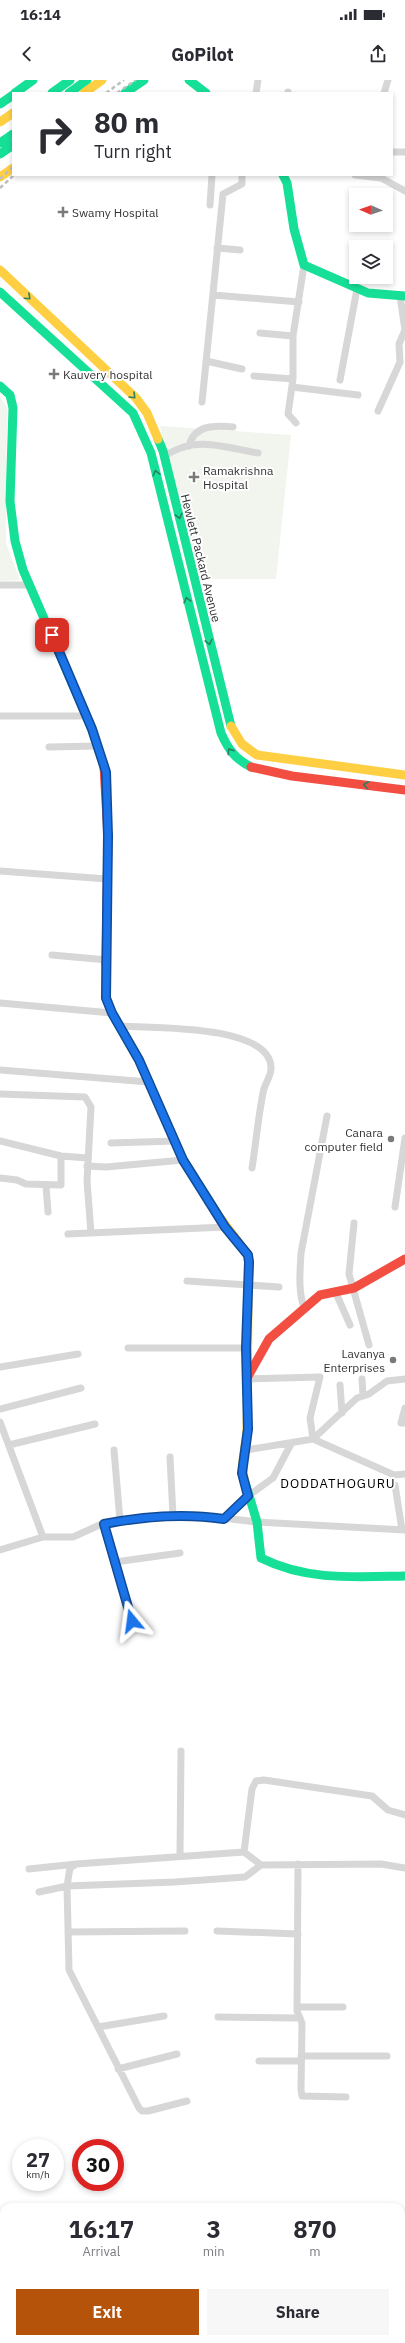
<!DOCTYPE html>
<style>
:root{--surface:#fff;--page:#f7f7f7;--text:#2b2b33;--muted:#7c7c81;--accent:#b45309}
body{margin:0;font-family:"IBM Plex Sans",sans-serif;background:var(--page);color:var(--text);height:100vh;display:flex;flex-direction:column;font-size:15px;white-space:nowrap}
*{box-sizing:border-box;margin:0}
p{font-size:13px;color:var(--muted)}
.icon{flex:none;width:22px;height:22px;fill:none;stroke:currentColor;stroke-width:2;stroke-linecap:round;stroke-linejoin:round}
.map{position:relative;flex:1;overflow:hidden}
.drawer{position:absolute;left:0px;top:2123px;width:405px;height:140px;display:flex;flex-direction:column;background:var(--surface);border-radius:12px 12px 0 0;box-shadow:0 2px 6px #0003}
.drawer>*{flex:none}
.banner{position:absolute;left:12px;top:12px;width:381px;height:84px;border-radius:0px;box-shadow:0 2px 6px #0003;background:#fff;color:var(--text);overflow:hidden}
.needle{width:26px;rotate:272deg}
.tools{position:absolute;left:349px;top:108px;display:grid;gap:8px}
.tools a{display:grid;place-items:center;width:44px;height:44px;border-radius:0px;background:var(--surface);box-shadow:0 2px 6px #0003;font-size:20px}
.speed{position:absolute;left:12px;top:2059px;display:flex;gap:8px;font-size:20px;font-weight:700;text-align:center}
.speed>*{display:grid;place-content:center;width:52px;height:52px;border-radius:50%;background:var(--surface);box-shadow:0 2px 6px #0003;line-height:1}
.speed small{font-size:10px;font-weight:400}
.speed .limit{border:6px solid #d22;background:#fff;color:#111}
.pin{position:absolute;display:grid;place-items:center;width:34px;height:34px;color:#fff;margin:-17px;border-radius:8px;box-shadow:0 2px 6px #0006}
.me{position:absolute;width:44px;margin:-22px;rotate:344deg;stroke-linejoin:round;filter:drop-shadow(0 0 3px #0008)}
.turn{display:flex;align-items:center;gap:14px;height:84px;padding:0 16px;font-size:18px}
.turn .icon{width:52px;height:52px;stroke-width:2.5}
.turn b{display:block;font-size:28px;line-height:34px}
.eta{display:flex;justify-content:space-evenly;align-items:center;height:68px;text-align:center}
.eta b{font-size:24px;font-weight:700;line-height:28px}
.primary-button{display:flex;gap:8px;margin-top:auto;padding:8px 16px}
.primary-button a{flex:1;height:46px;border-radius:0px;background:var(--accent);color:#fff;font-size:16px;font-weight:700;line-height:46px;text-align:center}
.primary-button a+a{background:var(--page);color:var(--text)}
.status{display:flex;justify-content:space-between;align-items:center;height:28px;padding:0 20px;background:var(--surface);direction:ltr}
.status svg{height:11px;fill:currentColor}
header{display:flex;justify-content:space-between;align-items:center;height:52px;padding:0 16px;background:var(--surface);font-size:18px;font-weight:700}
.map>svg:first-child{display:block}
</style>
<div class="status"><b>16:14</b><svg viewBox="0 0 49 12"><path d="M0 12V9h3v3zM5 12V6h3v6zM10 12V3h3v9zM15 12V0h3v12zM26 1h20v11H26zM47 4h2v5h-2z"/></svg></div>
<header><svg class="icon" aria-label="back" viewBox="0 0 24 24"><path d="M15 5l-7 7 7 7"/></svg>GoPilot<svg class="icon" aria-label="share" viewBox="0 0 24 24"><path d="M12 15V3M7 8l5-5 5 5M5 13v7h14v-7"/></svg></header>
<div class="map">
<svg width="405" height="2263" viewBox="0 0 405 2263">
<rect width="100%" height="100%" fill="#fff"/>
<path fill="#f1f5ed" d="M0,317l7,10 -1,136 14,37 -20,1z
M160,346l131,9 -15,144h-78z"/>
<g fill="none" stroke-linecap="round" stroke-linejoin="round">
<path stroke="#d7d7d7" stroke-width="7" d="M256,13l2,-13
M288,13v-1
M384,13l4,-13
M392,72h13
M355,95l26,3 24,13
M210,125l2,-30
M217,168l23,2
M213,215l86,7
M260,253l33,3
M206,281l36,8
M254,296l39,3
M340,300l17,-91
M292,307l66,8
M202,322l21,-208 19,-10v-9
M378,331l22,-49 -1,-18 6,-14 -5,-34
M296,343l-8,-9 5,-35v-43l11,-71
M189,366c5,-21 25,-21 44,-19
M164,376c6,-3 11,-6 17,-8 23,-9 53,1 77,5
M0,505h30
M0,636h86
M49,667l48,-1
M0,791l107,8
M52,875l55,5
M0,923l112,10
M119,946c31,2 150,-2 152,41 1,9 -7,17 -8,26 -5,25 -7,50 -11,75
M0,990l149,12
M0,1014l85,3 6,10 -4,74 4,52
M0,1061l61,15 27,2
M111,1063l64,-2
M87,1086l19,1 77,-7
M0,1098l17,2 9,4 35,1v-29
M46,1106l2,26
M395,1127l10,-69
M354,1143l-5,51 20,71
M68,1154l157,-7
M187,1201l92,6
M336,1213l14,32
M304,1228c-6,-18 -4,-36 -3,-55l26,-137
M128,1268h118
M0,1287l78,-13
M246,1299l74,-2 -10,41 3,21 81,36 11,-1
M362,1299l1,17
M340,1305l2,28
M405,1328l-4,15h4
M0,1329l81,-21
M0,1342l43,115
M9,1365l86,-21
M114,1370l6,71
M246,1370l67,-11 44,-41 12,-4 18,-13 18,-2
M170,1377l3,59
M395,1405l7,45
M224,1439l24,-23 25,-18 18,-34
M104,1443l28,98
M0,1470l43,-13h30l31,-14 32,-5 61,-3 60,7 148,8
M115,1482l65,-9
M244,1772l8,-63 4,-8 8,-1 108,16 16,14 17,5
M180,1776l1,-105
M298,1784l-1,147 5,12 -1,67 1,6 44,1
M29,1789l47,-5
M39,1812l28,-6 3,-18 6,-4 168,-12 17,13
M217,1851l81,3
M68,1852l117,-1
M297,1927h46
M218,1937l82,1
M98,1947l66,-11
M301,1976h86
M259,1981h42
M118,1989l59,-15
M187,2021l-39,10h-6l-3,-3 -70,-138 -2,-84 108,-4 70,-5 16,-12 120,-1 24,4"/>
<path stroke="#16e098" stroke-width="9" d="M189,0l17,13
M15,13l18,-13
M52,13l18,-13
M69,13l18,-13
M125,13l19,-13
M0,24l13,-9
M0,63l13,-9
M0,74l13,-9
M283,95l4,8 7,46 10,36 64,28 37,3
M0,212l133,121 18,40 70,280c7,16 14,26 30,34
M0,306l10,9 3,13 -3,93 5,40 8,29 69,159 12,37
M158,359l5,12 68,275
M106,884v34l6,15 27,47 44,100 35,55
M245,1402l12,40 4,36c46,23 94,19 144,18"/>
<path stroke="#ffcf43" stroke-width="9" d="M84,13l18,-13
M0,42l13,-9
M0,97l13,-9
M0,190l136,128 11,15 11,26
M231,646l11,18 15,11 148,20
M218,1135l30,40 1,7c-2,55 -1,110 -2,165 0,18 -8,37 -2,55"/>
<path stroke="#f24e42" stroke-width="9" d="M104,686l4,71 -2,127
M251,687l41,9 113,14
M247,1298l22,-39 51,-44 34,-7 51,-29"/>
<path stroke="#bebebe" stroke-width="2.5" stroke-dasharray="4 3" stroke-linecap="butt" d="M106,13l18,-13
M117,13l19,-13
M0,99l13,-12
M0,108l14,-13"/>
</g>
<defs><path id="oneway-chevron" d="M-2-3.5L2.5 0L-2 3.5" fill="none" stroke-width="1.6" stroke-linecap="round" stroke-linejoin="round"/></defs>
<g stroke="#268160">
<use href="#oneway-chevron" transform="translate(28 217) rotate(43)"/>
<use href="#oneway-chevron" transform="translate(133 316) rotate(45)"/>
<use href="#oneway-chevron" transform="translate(156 393) rotate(-104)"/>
<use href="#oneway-chevron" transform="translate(179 436) rotate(76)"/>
<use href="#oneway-chevron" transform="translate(187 520) rotate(-104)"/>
<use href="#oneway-chevron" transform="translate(209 562) rotate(76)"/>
<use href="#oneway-chevron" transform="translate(230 671) rotate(-125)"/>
<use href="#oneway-chevron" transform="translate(366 705) rotate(-173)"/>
</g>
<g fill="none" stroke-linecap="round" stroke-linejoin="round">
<g stroke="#114b97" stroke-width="10">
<path id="route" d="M52,555l40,94 14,43 2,64 -2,162 6,15 27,47 44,100 42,67 23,28 1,7 -3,86 2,81 -6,44 6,23 -24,23c-40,-6 -80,-3 -120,5l28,97"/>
</g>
<use href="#route" stroke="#1a73e8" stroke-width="7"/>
</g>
<g fill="#7a7a7a" stroke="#fff" stroke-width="1.5">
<path d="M61 126h4v4h4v4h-4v4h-4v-4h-4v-4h4z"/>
<path d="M52 288h4v4h4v4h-4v4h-4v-4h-4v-4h4z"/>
<path d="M192 391h4v4h4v4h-4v4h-4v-4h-4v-4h4z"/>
<circle cx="391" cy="1059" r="4"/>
<circle cx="393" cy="1280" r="4"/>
</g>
<g text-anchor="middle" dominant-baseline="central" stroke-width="4" stroke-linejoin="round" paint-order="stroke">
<g font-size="12" fill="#333" stroke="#fff" text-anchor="start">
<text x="72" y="132">Swamy Hospital</text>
<text x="63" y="294">Kauvery hospital</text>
<text x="203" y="390">Ramakrishna<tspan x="203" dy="14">Hospital</tspan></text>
<text x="383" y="1052" text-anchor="end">Canara<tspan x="383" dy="14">computer field</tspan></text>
<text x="385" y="1273" text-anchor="end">Lavanya<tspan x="385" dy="14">Enterprises</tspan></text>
</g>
<g font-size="12" fill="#333" stroke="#fff">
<text transform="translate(201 478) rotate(76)">Hewlett Packard Avenue</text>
</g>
<g font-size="13" letter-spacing="1" fill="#000" stroke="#fff">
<text x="338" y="1403">DODDATHOGURU</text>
</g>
</g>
</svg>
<div class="tools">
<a><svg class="needle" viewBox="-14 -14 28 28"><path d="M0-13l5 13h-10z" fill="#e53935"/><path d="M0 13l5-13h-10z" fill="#7c7c81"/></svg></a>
<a><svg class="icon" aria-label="layers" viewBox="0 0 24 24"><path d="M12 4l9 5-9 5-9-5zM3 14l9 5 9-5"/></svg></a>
</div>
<div class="speed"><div>27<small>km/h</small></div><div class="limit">30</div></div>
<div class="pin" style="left:52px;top:555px;background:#d93025"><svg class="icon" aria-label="arrive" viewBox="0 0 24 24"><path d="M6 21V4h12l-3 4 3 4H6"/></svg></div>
<svg class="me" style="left:132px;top:1541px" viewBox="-20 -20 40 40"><path d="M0-17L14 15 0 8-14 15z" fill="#1a73e8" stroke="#fff" stroke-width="4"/></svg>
<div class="banner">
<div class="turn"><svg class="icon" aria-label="right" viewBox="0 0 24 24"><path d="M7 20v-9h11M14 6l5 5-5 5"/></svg><div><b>80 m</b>Turn right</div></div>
</div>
<section class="drawer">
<div class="eta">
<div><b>16:17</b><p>Arrival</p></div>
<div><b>3</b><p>min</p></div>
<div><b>870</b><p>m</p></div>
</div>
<div class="primary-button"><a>Exit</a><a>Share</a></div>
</section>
</div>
